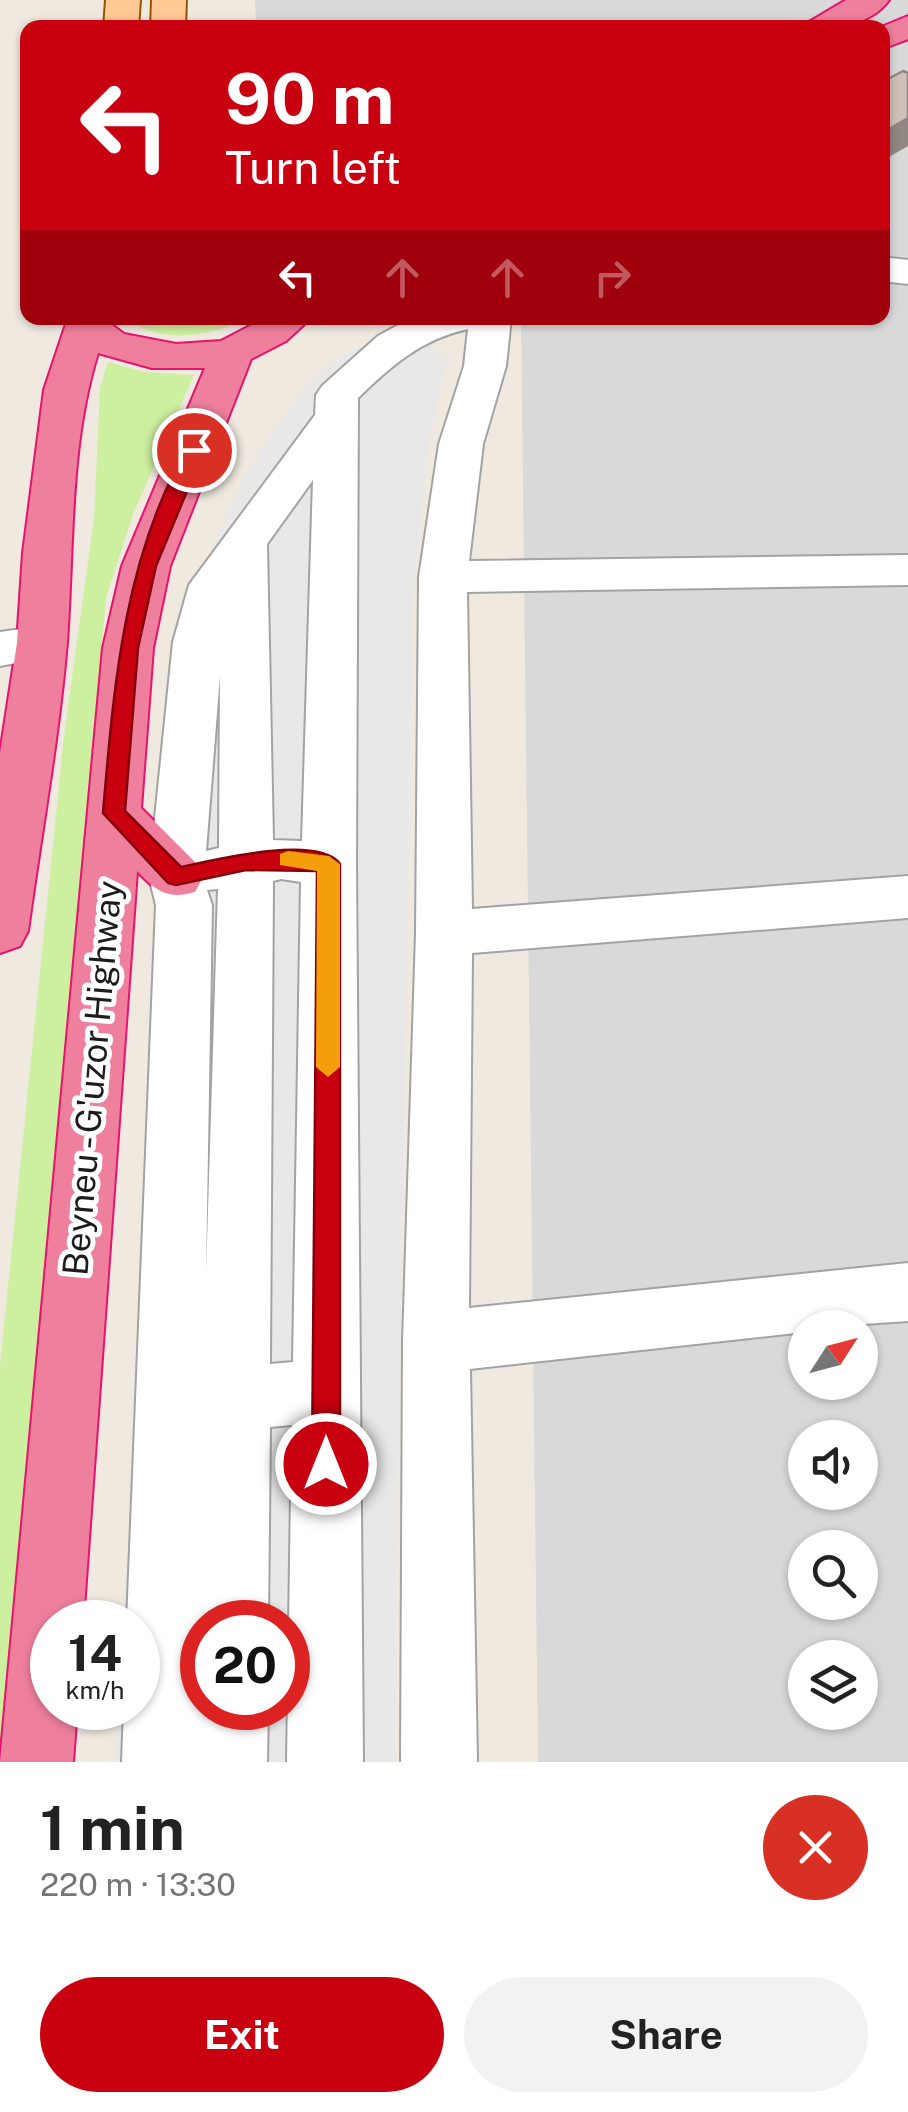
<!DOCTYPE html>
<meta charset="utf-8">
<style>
:root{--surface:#fff;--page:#f2f2f2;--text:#222;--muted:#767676;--accent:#c80010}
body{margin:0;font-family:"Public Sans",sans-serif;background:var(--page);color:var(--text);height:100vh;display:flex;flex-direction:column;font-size:38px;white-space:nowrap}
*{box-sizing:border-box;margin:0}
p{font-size:32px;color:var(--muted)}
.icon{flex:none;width:55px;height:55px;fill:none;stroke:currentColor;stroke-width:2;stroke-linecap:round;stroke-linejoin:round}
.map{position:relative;height:1762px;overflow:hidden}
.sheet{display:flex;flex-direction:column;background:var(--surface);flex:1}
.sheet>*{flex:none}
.top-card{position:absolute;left:20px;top:20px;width:870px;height:305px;border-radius:20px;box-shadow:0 2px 8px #0004;background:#c80010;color:#fff;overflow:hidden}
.needle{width:65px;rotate:54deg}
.buttons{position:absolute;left:788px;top:1310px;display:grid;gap:20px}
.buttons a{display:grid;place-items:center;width:90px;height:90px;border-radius:50%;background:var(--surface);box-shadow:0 2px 8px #0004;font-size:50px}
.speed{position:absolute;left:30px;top:1600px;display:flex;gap:20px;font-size:50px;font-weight:700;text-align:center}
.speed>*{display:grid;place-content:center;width:130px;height:130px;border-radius:50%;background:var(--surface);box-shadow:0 2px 8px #0004;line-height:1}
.speed small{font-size:25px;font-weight:400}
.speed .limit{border:15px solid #d22;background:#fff;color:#111}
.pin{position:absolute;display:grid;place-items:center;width:85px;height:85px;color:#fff;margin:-42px;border:5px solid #fff;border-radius:50%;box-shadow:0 2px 10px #0007}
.me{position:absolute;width:110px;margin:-55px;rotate:0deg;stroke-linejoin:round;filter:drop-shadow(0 0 8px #0008)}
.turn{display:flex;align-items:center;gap:35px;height:210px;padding:0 40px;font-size:45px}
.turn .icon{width:130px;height:130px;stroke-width:2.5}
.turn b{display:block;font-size:70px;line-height:85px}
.lanes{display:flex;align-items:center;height:95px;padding:0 40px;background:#0003;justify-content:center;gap:50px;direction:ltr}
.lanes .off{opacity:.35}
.round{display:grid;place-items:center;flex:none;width:105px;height:105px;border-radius:52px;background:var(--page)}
.overview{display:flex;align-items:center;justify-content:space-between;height:170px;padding:0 40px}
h1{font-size:60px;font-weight:700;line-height:75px}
.cta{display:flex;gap:20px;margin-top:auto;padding:20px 40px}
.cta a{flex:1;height:115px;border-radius:60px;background:var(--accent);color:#fff;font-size:40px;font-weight:700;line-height:115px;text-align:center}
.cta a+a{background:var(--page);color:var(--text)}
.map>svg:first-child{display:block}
</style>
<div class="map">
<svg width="908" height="1762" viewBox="0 0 908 1762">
<rect width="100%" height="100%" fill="#efe9e0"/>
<path fill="#dad9d9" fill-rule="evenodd" d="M255,0h653v1762h-370l-17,-1444h361v-290h-626zM805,1328h55v54h-55zM805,1438h55v54h-55zM805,1548h55v54h-55zM805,1658h55v54h-55z"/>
<path fill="#cdefa0" d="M124,318h125c-41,19 -86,27 -125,0z
M108,362l37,10 49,3 -61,139 -27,84 -106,1157v-390l64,-629 30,-218 6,-130z"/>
<path fill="#e8e8e8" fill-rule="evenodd" d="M405,326l45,36 -5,5 -19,89 -14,154 -18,1152h-279l3,-54h20v-86h-15l74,-1040 51,-113 65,-91 33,-24zM202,1622h86v86h-86z"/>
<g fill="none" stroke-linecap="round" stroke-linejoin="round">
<g stroke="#a3a3a3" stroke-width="4">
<path id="minor" d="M882,257l26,3v24l-26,-3z
M411,318h100l-5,48 -23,78 -14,117 439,-6v30l-441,7 5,317 436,-33v42l-436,35 -3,355 439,-45v58l-103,7v4l-335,37 7,393h-76l2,-420 13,-409 3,-356 20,-133 25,-78 4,-37c-46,10 -76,36 -110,69l-2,466 7,898h-76l5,-337 -22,2 -2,195h-66v17l-2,-5 2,74h66l-1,54h-145l2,-54h14v-86h-11l29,-717 -7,-28 24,-235 16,-57 126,-170 1,-20 6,-9 56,-50zM313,480l-11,361 -29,-1 -6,-296zM220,675l-1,173 -13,3zM281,879l20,3 -8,480 -23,2 3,-483zM218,889l-12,386 6,-370 -5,-15z
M42,626l17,5 8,12 -8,12 -59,11v-34z"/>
</g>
<g stroke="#945700" stroke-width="4">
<path id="major" d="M106,0h34l-2,28h-34z
M152,0h34l-1,28h-34z"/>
</g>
<g stroke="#e7136c" stroke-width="4">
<path id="highway" d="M846,0h43c-20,28 -60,28 -90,28z
M908,16v23l-26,10v-21h-3z
M62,318h41l21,16 52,10 45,-3 44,-23h46l-25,23 -35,18 -81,207 -17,82 -12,160 54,54 8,15 -8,15c-28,8 -39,-1 -58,-21l-54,751h-31v86h25l-4,54h-73l103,-1114 19,-82 83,-198h-53l-54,-15c-29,93 -24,193 -31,289 -8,96 -26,193 -39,289l-8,15 -20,7v-200l17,-110 6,-90 21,-163 22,-66z"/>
</g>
<use href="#minor" fill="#fff" fill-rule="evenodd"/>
<use href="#major" fill="#ffc995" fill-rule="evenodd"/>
<use href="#highway" fill="#ee7f9d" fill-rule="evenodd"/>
</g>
<path fill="#918782" d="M908,118v28l-26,15v-28z"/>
<path fill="#cfc1b9" stroke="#918782" stroke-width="2.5" d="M903,71l5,2v45l-26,15v-51z"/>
<path fill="#c80010" stroke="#82000a" stroke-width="2.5" d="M188,446l16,4 -48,116 -18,82 -13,163 56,56c32,-7 137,-33 159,-3v600l-4,10 -10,4 -10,-4 -4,-10 5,-593 -71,-1 -70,15 -8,-2 -65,-70c11,-127 20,-253 85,-367z"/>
<path fill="#f59e0b" d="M288,851l41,5 11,8v203l-12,10 -12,-10 1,-196 -37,-6v-11z"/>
<g text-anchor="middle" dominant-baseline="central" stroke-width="10" stroke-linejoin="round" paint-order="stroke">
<g font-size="35" fill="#1c1c1c" stroke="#fff">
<text transform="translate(92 1078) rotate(-85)">Beyneu - G'uzor Highway</text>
</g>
</g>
</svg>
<div class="buttons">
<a><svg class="needle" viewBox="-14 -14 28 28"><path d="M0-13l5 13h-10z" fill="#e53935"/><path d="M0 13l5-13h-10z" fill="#767676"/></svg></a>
<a><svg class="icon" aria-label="sound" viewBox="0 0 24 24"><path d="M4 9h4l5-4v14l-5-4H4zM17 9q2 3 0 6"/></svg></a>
<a><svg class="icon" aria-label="search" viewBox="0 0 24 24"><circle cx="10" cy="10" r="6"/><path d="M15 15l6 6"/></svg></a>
<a><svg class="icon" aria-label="layers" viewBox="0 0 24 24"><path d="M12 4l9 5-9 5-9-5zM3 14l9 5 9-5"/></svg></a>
</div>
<div class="speed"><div>14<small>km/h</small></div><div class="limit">20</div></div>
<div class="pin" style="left:194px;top:450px;background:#d93025"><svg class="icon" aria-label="arrive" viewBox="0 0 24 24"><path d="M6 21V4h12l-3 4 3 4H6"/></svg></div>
<svg class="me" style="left:326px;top:1464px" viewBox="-20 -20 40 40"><circle r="17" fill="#c80010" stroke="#fff" stroke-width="3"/><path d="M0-11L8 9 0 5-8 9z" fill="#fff"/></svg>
<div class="top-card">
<div class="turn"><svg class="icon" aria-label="left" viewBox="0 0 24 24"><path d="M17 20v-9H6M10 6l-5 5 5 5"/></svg><div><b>90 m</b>Turn left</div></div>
<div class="lanes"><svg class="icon" aria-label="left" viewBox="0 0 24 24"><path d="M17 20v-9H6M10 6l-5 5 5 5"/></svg><svg class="icon off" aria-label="ahead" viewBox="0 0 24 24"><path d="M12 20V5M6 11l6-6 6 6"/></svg><svg class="icon off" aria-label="ahead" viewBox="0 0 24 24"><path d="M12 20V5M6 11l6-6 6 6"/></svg><svg class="icon off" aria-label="right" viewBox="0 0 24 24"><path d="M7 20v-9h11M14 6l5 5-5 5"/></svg></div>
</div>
</div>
<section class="sheet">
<div class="overview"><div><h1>1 min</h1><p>220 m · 13:30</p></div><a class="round" style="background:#d93025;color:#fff"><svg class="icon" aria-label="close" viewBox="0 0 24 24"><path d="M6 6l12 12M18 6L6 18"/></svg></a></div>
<div class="cta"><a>Exit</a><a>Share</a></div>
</section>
